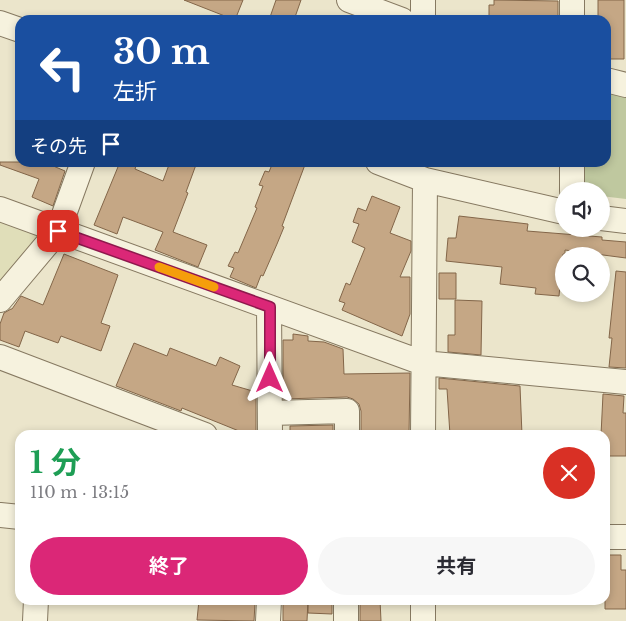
<!DOCTYPE html>
<html lang="ja">
<meta charset="utf-8">
<style>
:root{--surface:#fff;--page:#f7f7f7;--text:#2b2b33;--muted:#7c7c81;--accent:#db2777}
body{margin:0;font-family:"Libre Baskerville","Noto Sans JP",serif;background:var(--page);color:var(--text);height:100vh;display:flex;flex-direction:column;font-size:19px;white-space:nowrap}
*{box-sizing:border-box;margin:0}
p{font-size:16px;color:var(--muted)}
.icon{flex:none;width:28px;height:28px;fill:none;stroke:currentColor;stroke-width:2;stroke-linecap:round;stroke-linejoin:round}
.map{position:relative;flex:1;overflow:hidden}
.panel{position:absolute;left:15px;top:430px;width:595px;height:175px;display:flex;flex-direction:column;background:var(--surface);border-radius:15px;box-shadow:0 2px 8px #0003}
.panel>*{flex:none}
.guide{position:absolute;left:15px;top:15px;width:596px;height:152px;border-radius:15px;box-shadow:0 2px 8px #0003;background:#1a4fa0;color:#fff;overflow:hidden}
.fabs{position:absolute;left:555px;top:182px;display:grid;gap:10px}
.fabs a{display:grid;place-items:center;width:55px;height:55px;border-radius:50%;background:var(--surface);box-shadow:0 2px 8px #0003;font-size:25px}
.pin{position:absolute;display:grid;place-items:center;width:42px;height:42px;color:#fff;margin:-21px;border-radius:10px;box-shadow:0 2px 8px #0006}
.me{position:absolute;width:55px;margin:-28px;rotate:0deg;stroke-linejoin:round;filter:drop-shadow(0 0 4px #0008)}
.turn{display:flex;align-items:center;gap:18px;height:105px;padding:0 15px;font-size:22px}
.turn .icon{width:65px;height:65px;stroke-width:2.5}
.turn b{display:block;font-size:35px;line-height:42px}
.then{display:flex;align-items:center;height:48px;padding:0 15px;background:#0003;gap:10px;font-size:19px}
.round{display:grid;place-items:center;flex:none;width:52px;height:52px;border-radius:26px;background:var(--page)}
.head{display:flex;align-items:center;justify-content:space-between;height:85px;padding:0 15px}
h1{font-size:30px;font-weight:700;line-height:38px;color:#1e9e55}
.action{display:flex;gap:10px;margin-top:auto;padding:10px 15px}
.action a{flex:1;height:58px;border-radius:30px;background:var(--accent);color:#fff;font-size:20px;font-weight:700;line-height:58px;text-align:center}
.action a+a{background:var(--page);color:var(--text)}
.map>svg:first-child{display:block}
</style>
<div class="map">
<svg width="626" height="621" viewBox="0 0 626 621">
<rect width="100%" height="100%" fill="#ebe5cb"/>
<path fill="#e0deb9" d="M0,219l46,16 -46,58z"/>
<path fill="#bfc89f" d="M606,86l20,4v109l-25,-3v-5h-25v-28l30,-1z"/>
<path fill="#c5a785" stroke="#836649" d="M184,0h59l-8,20z
M276,0h25l-7,20h-25z
M494,0l64,1v19h-69v-15h5z
M598,0h26v59h-18v-39h-8z
M0,162h44l21,9 -12,35 -21,-9 7,-18 -39,-14z
M120,162h17l-2,7 28,12 7,-19h27l-11,30 2,1 -15,39 34,13 -9,22 -43,-17 8,-18 -40,-15 -6,17 -23,-9z
M273,162h33l-24,64 2,1 -7,17 -14,32 -2,-1 -5,13 -26,-11 4,-9 -6,-2 7,-14 3,1 19,-45 -2,-1 8,-21 -4,-1 6,-14 4,1z
M372,196l28,11 -10,26 21,8v10l-11,26h10v37l-8,22 -60,-26 3,-7 -6,-2 7,-18 4,2 15,-37 -13,-6 7,-18 -6,-2 5,-14 8,3z
M459,216l69,8 -1,7 75,6v3l24,2v16l-61,-8v4h-2l-4,42 -24,-2 1,-6 -36,-4 2,-17 -56,-6 2,-23h8z
M64,254l54,21 -17,48 9,3 -9,25 -40,-15 -3,7 -33,-12 -6,16 -19,-7v-16l4,-11 7,-4h1l9,-13 22,9z
M616,271l10,1v96l-17,-1 3,-29h-3z
M439,273h17v26h-17z
M455,300l27,1 -1,54 -33,-3v-17h7z
M293,334l15,2v5l16,1 19,7 1,25 66,-1 -1,62h-48v-24l-2,-7 -6,-5 -6,-2 -64,2v-59h10z
M134,343l33,13 3,-8 46,18 4,-9 20,9 -8,19 24,7v43h-17v-4l-57,-23 -1,3 -65,-25z
M439,378l81,8 2,49h-72l-3,-46h-8z
M603,394l21,2 -1,17h3v43h-21v-21h-4z
M333,425v10h-43v-9z
M605,555h16v15h5v39h-21z
M199,600h27l29,3 -1,18 -57,-1z
M286,600h22l-1,21h-24v-20z
M308,600h24v14l-24,-1z
M360,600h20l1,21h-21z"/>
<g fill="none" stroke-linecap="round" stroke-linejoin="round">
<g stroke="#867961" stroke-width="26">
<path id="minor" d="M349,0l53,20
M572,0v20
M423,20v-20
M0,23l20,7
M606,80l20,5
M378,162l47,18 139,32
M572,191v-29
M0,209l423,154 203,19
M601,218l25,3
M0,300l58,-69 25,-69
M269,307l1,128
M0,357l205,78
M270,413l77,-2v24
M423,435l2,-255
M0,515l20,2
M605,537h21
M423,600v21
M35,621l1,-21
M268,621l1,-21
M346,621v-21"/>
</g>
<use href="#minor" stroke="#f6f2de" stroke-width="24"/>
</g>
<g fill="none" stroke-linecap="round" stroke-linejoin="round">
<g stroke="#8e194d" stroke-width="12">
<path id="route" d="M58,231l212,76v71"/>
</g>
<use href="#route" stroke="#db2777" stroke-width="9"/>
<path stroke="#f59e0b" stroke-width="9" d="M159,267l55,20"/>
</g>
</svg>
<div class="fabs">
<a><svg class="icon" aria-label="sound" viewBox="0 0 24 24"><path d="M4 9h4l5-4v14l-5-4H4zM17 9q2 3 0 6"/></svg></a>
<a><svg class="icon" aria-label="search" viewBox="0 0 24 24"><circle cx="10" cy="10" r="6"/><path d="M15 15l6 6"/></svg></a>
</div>
<div class="pin" style="left:58px;top:231px;background:#d93025"><svg class="icon" aria-label="arrive" viewBox="0 0 24 24"><path d="M6 21V4h12l-3 4 3 4H6"/></svg></div>
<svg class="me" style="left:270px;top:378px" viewBox="-20 -20 40 40"><path d="M0-17L14 15 0 8-14 15z" fill="#db2777" stroke="#fff" stroke-width="4"/></svg>
<div class="guide">
<div class="turn"><svg class="icon" aria-label="left" viewBox="0 0 24 24"><path d="M17 20v-9H6M10 6l-5 5 5 5"/></svg><div><b>30 m</b>左折</div></div>
<div class="then">その先<svg class="icon" aria-label="arrive" viewBox="0 0 24 24"><path d="M6 21V4h12l-3 4 3 4H6"/></svg></div>
</div>
<section class="panel">
<div class="head"><div><h1>1 分</h1><p>110 m · 13:15</p></div><a class="round" style="background:#d93025;color:#fff"><svg class="icon" aria-label="close" viewBox="0 0 24 24"><path d="M6 6l12 12M18 6L6 18"/></svg></a></div>
<div class="action"><a>終了</a><a>共有</a></div>
</section>
</div>
